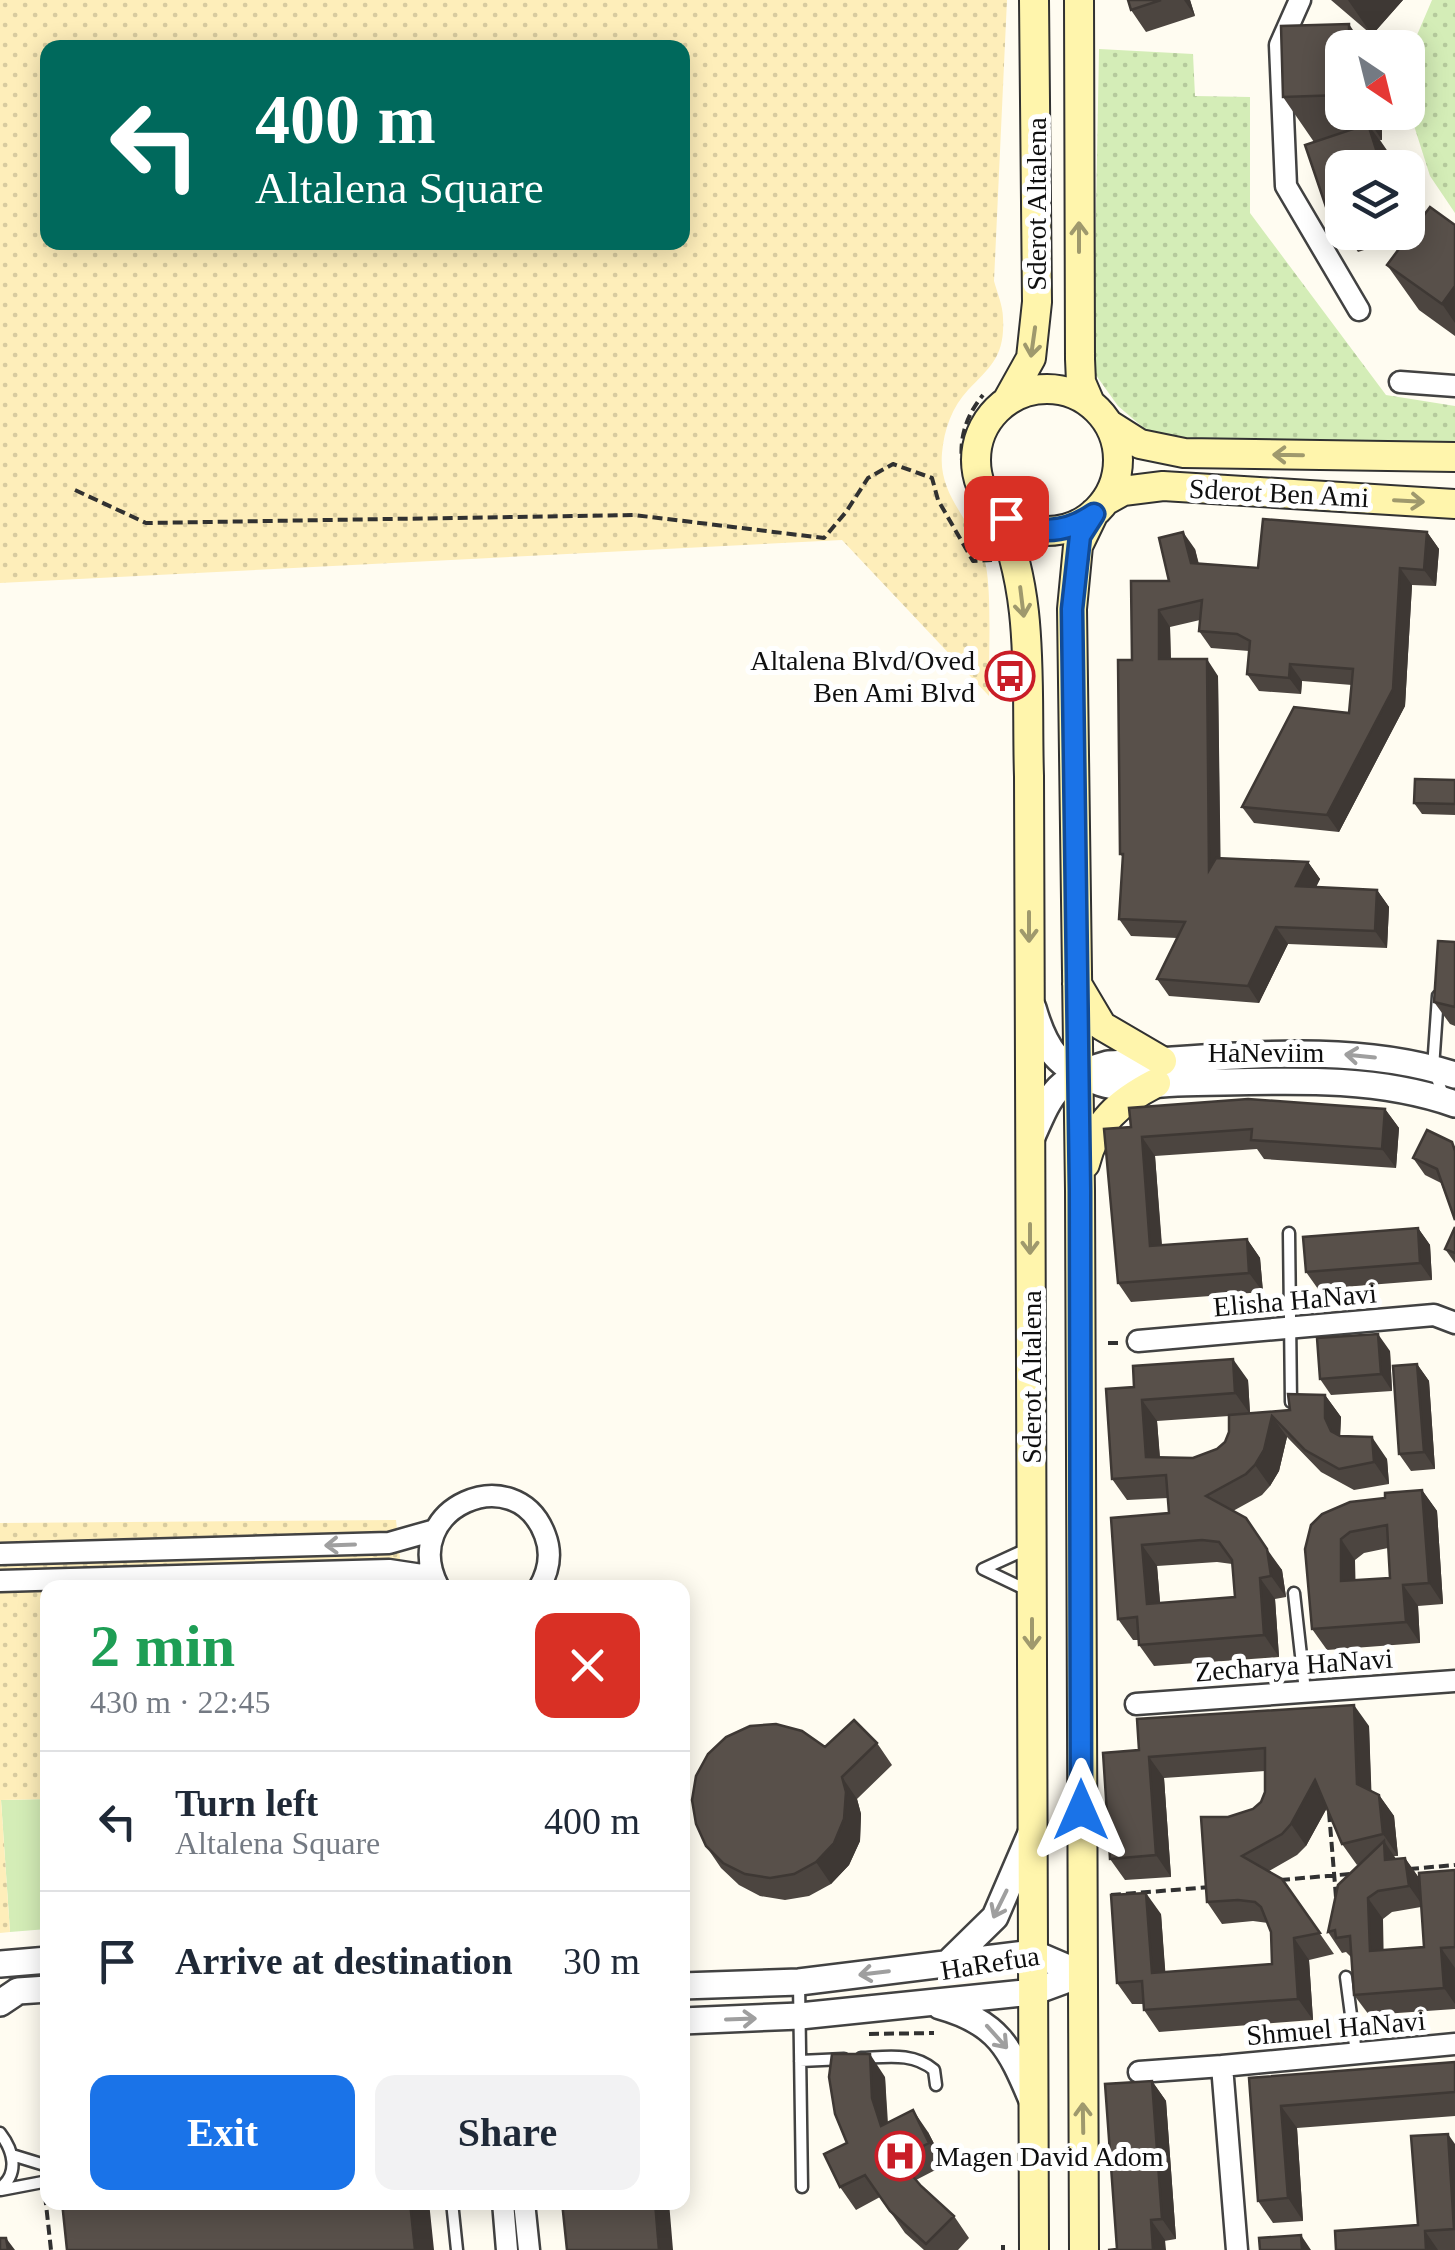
<!DOCTYPE html>
<meta charset="utf-8">
<style>
:root{--surface:#fff;--page:#f2f2f3;--text:#1f2937;--muted:#747a83;--line:#e0e1e3;--accent:#1a73e8}
body{margin:0;font-family:"Times New Roman",serif;background:var(--page);color:var(--text);height:100vh;display:flex;flex-direction:column;font-size:38px;white-space:nowrap}
*{box-sizing:border-box;margin:0}
p{font-size:32px;color:var(--muted)}
.icon{flex:none;width:55px;height:55px;fill:none;stroke:currentColor;stroke-width:2;stroke-linecap:round;stroke-linejoin:round}
.map{position:relative;flex:1;overflow:hidden}
.drawer{position:absolute;left:40px;top:1580px;width:650px;height:630px;display:flex;flex-direction:column;background:var(--surface);border-radius:20px;box-shadow:0 5px 25px #0003}
.drawer>*{flex:none}
.hud{position:absolute;left:40px;top:40px;width:650px;height:210px;border-radius:20px;box-shadow:0 5px 25px #0003;background:#00695c;color:#fff;overflow:hidden}
.needle{width:65px;rotate:145deg}
.tools{position:absolute;left:1325px;top:30px;display:grid;gap:20px}
.tools a{display:grid;place-items:center;width:100px;height:100px;border-radius:20px;background:var(--surface);box-shadow:0 5px 25px #0003;font-size:50px}
.pin{position:absolute;display:grid;place-items:center;width:85px;height:85px;color:#fff;margin:-42px;border-radius:20px;box-shadow:0 5px 15px #0006}
.me{position:absolute;width:110px;margin:-55px;rotate:0deg;stroke-linejoin:round;filter:drop-shadow(0 0 8px #0008)}
.turn{display:flex;align-items:center;gap:35px;height:210px;padding:0 50px;font-size:45px}
.turn .icon{width:130px;height:130px;stroke-width:2.5}
.turn b{display:block;font-size:70px;line-height:85px}
.round{display:grid;place-items:center;flex:none;width:105px;height:105px;border-radius:20px;background:var(--page)}
.overview{display:flex;align-items:center;justify-content:space-between;height:170px;padding:0 50px}
h1{font-size:60px;font-weight:800;line-height:75px;color:#1e9e55}
.primary-button{display:flex;gap:20px;margin-top:auto;padding:20px 50px}
.primary-button a{flex:1;height:115px;border-radius:20px;background:var(--accent);color:#fff;font-size:40px;font-weight:800;line-height:115px;text-align:center}
.primary-button a+a{background:var(--page);color:var(--text)}
ul{padding:0;list-style:none}
li{display:flex;align-items:center;gap:30px;height:140px;padding:0 50px;border-top:2px solid var(--line)}
li div{flex:1}
li b{display:block;font-size:38px}
li em{font-style:normal}
.map>svg:first-child{display:block}
</style>
<div class="map">
<svg width="1455" height="2250" viewBox="0 0 1455 2250">
<defs>
<pattern id="sand-dots" width="8" height="8" patternUnits="userSpaceOnUse" patternTransform="scale(2.5)"><rect width="8" height="8" fill="#feeeba"/><path d="M2 2h.1M6 6h.1" fill="none" stroke="#d8cb9f" stroke-width="1.8" stroke-linecap="round"/></pattern>
<pattern id="park-dots" width="8" height="8" patternUnits="userSpaceOnUse" patternTransform="scale(2.5)"><rect width="8" height="8" fill="#d4edb7"/><path d="M2 2h.1M6 6h.1" fill="none" stroke="#b5ca9c" stroke-width="1.8" stroke-linecap="round"/></pattern>
</defs>
<rect width="100%" height="100%" fill="#fffcf1"/>
<path fill="#d4edb7" d="M47,1799v130l-37,3 -9,-132z"/>
<path fill="url(#sand-dots)" fill-rule="evenodd" d="M0,0h1007l-13,281c3,11 9,25 9,37 2,38 -12,48 -35,72 -16,17 -24,40 -26,63 -4,43 30,67 42,105 9,29 4,104 5,138l-147,-156 -842,43zM48,48h634v194h-634z
M396,1520l7,67 -355,1 -1,211 -46,1 9,132 -10,1v-410z"/>
<path fill="url(#park-dots)" d="M1432,0h23v213l-25,-37 -20,-63 4,-71z
M1099,49l94,5 2,42 55,1v116l136,182 69,11v40l-259,-6 -44,-5 -34,-29 -25,-35z"/>
<g fill="none" stroke-linecap="round" stroke-linejoin="round">
<g stroke="#424242" stroke-width="15">
<path id="service" d="M1438,996l-5,72 11,29
M1289,1233l2,169
M983,1569l44,21
M983,1569l44,-20
M1294,1593l11,98
M1346,1977l10,76
M799,1983l3,204
M861,2058c26,-1 52,-6 73,12l2,15
M800,2061l44,-2
M0,2133c13,17 20,40 0,55
M12,2155l36,11
M1,2190l47,-9
M452,2202l5,48"/>
</g>
<g stroke="#424242" stroke-width="25">
<path id="minor" d="M1300,0l-20,45 6,141 73,124
M1400,382l55,4
M1138,1341l296,-26 21,8
M0,1554l389,-11 46,-13
M0,1581l389,-11 33,5 13,6
M438,1586c-40,-78 78,-129 107,-51 7,18 4,36 -6,53
M1136,1704l319,-23
M1139,2072l83,-6
M503,2202l4,48
M524,2202l5,48
M1237,2250l-15,-184 233,-22"/>
</g>
<g stroke="#424242" stroke-width="30">
<path id="tertiary" d="M1033,1008c12,42 25,60 68,75 22,8 55,0 77,0 92,-1 189,-10 277,21
M1031,1139c21,-48 25,-60 77,-75 115,-5 235,-25 347,11
M948,1963l47,-46 37,-86
M0,1964l48,-4
M682,1986l117,-4 234,-29 49,21
M0,2003l18,-12 30,-2
M940,2006c58,16 70,42 92,94
M682,2021l118,-5 233,-24 49,-18"/>
</g>
<g stroke="#313131" stroke-width="32">
<path id="secondary" d="M1079,0l1,359 1,23 9,21
M976 460a71 71 0 1 1 142 0a71 71 0 1 1-142 0Z
M1007,401l24,-43 6,-56 -3,-302
M1110,425l30,19 44,9 271,4
M1105,501l18,-10 40,-5 292,18
M996,509c40,82 30,178 33,267l5,1474
M1077,984l25,42 60,35
M1085,1164c10,-41 34,-62 71,-81
M1084,2250l-4,-1060 -8,-581 6,-63 16,-33"/>
</g>
<path stroke="#313131" stroke-width="4" stroke-dasharray="10 5" stroke-linecap="butt" d="M75,490l71,33 488,-8 190,23 22,-26 22,-34 25,-14 39,14 6,22 35,61 19,-1
M975,496c-21,-33 -17,-71 8,-101
M1108,1343h11
M1329,1812l7,85
M1409,1869l46,-4
M1280,1880l70,-6
M1111,1895l100,-8
M869,2034l65,-1
M45,2195l6,55
M1003,2245v5"/>
<use href="#service" stroke="#fff" stroke-width="10"/>
<use href="#minor" stroke="#fff" stroke-width="20"/>
<use href="#tertiary" stroke="#fff" stroke-width="25"/>
<use href="#secondary" stroke="#fff5ac" stroke-width="28"/>
</g>
<path fill="#4c4540" fill-rule="evenodd" d="M1128,0h62l5,16 -49,16 -15,-22z
M1331,0h72l-31,35z
M1342,48v64h40v28h-2l19,28h-57v63l-16,-24 -12,-65 -31,-45z
M1408,192l10,31 37,2v111l-36,-26 -32,-45 23,-30 -52,17 -14,-20h64z
M1427,532l12,17 -3,37 -24,-1 -7,121 -66,126 -85,-9 -12,-16 107,-94 3,-28 -50,-4 -1,13 -42,-3 -12,-17 2,-23 -38,-3 -12,-17 1,-11 -30,7 1,32 47,17 2,182 88,4 12,17 -4,8 61,3 12,17 -2,41 -99,-4 -29,59 -90,-7 -12,-17 20,-41 -46,-2 -12,-17 4,-62 -3,-3 12,-194 37,-79 26,-32 4,15 59,4z
M1455,780v35l-33,-1 -8,-11z
M1455,942v84l-5,-2 -16,-22z
M1385,1109l14,19 -3,40 -132,-9 -7,-10 -102,7 7,89 85,-6 13,19 3,34 -132,10 -13,-19 -14,-154z
M1452,1142l3,5v73l-14,-37 -16,-8 -12,-17z
M1455,1227v36l-10,-14z
M1418,1228l12,17 2,35 -114,9 -12,-17z
M1390,1351l2,40 -61,4 -11,-16z
M1417,1364l12,17 6,88 -24,2 -12,-17z
M1248,1380l2,33 40,-3 35,-15 16,22 -1,19 47,23 2,25 -35,6 -33,-18 -34,-35 -8,34 -9,15 -8,9 -29,16 49,59 4,27 -11,2 4,58 -125,9 -15,-21 -1,-5h-5l-15,-21 -7,-101 58,-5 -1,-15 -41,2 -15,-21 22,-92zM1229,1416v16l-4,10 -8,7 -24,9 -33,-1 -3,-36zM1217,1562l15,2 3,33 -75,6 -3,-37z
M1422,1490l15,21 6,93 -25,2 2,37 -93,7 -15,-21 -1,-104 74,-27zM1388,1548l2,30 -35,2v-20l9,-7z
M1369,1726l2,65 8,4 15,21 4,40h-4l2,3 9,-1 14,20 36,-8v139l-86,6 -15,-20 -2,-37 -6,-6 -4,1 -14,-21 32,-68 -3,1 -15,-21 -15,-36 -21,38 -9,9 -28,16 13,8 52,75 -25,6 4,60 -154,12 -15,-22 -1,-6h-11l-15,-21 44,-69 4,58 107,-8 -1,-32 -3,-9 -15,-2 -31,3 -15,-22 21,-85 25,-8 8,-7 4,-10v-21l-101,7 7,99 -46,3 -15,-21 29,-109zM1421,1907l3,40 -41,3v-31l9,-7z
M877,1743l15,22 -35,34 4,15 -1,27 -11,24 -18,19 -22,12 -24,4 -25,-4 -21,-11 -18,-17 -15,-22 119,-99z
M1455,2062v54l-158,12 6,93 -30,2 -15,-22 -9,-123z
M885,2077l3,46 40,9 17,33 -29,15 38,36 15,22 -11,12h-34l-19,-17 -25,-36 -24,13 -16,-23z
M1152,2081l14,20 10,138 -59,10z
M1455,2144v106h-119l82,-25z"/>
<path fill="#3e3834" d="M1184,0h6l5,16z
M1348,0h55l-31,35z
M1349,24l16,24h-16z
M1363,112h19v28z
M1368,124l31,44h-17z
M1408,192l12,39 -12,-18z
M1455,286v37l-13,-19z
M1183,532l12,17 7,31 -11,-17z
M1427,532l12,17 -3,37 -12,-16z
M1400,568l12,17 -7,121 -66,126 -12,-17z
M1159,610l11,17 1,49 -12,-17z
M1207,659l11,17 3,211 -12,-17z
M1290,664l12,17 -1,13 -12,-16z
M1308,862l12,17 -12,24 -12,-17z
M1377,890l12,17 -2,41 -12,-17z
M1276,927l12,17 -29,59 -11,-17z
M1385,1109l14,19 -3,40 -14,-19z
M1142,1137l13,19 8,109 -13,-19z
M1418,1228l12,17 2,35 -12,-17z
M1247,1239l13,19 3,34 -14,-19z
M1378,1334l12,17 2,40 -11,-17z
M1233,1359l15,21 2,34 -15,-21z
M1417,1364l12,17 6,88 -11,-17z
M1325,1395l16,22 -1,22 -9,-8 -6,-13z
M1142,1400l15,21 4,54 -15,-18z
M1272,1416l15,21 -8,34 -9,15 -15,-21z
M1372,1437l15,22 2,25 -15,-22z
M1422,1490l15,21 6,93 -14,-21z
M1341,1539l14,21 1,42 -15,-21z
M1142,1545l15,21 5,59 -15,-21z
M1267,1549l15,21 4,27 -15,-21z
M1260,1578l15,21 4,58 -15,-22z
M1403,1585l15,21 2,37 -14,-21z
M1354,1705l15,21 3,80 -15,-22z
M1149,1757l15,21 7,99 -15,-22z
M842,1777l15,22 4,15 -1,27 -11,24 -18,19 -15,-22z
M1315,1780l15,22 -24,44 -15,-22z
M1379,1795l15,21 4,40 -15,-22z
M1384,1841l14,21 -13,-2z
M1405,1858l14,20 4,28 -14,-20z
M1146,1893l15,21 6,80 -15,-21z
M1368,1898l15,21 1,53 -14,-21z
M1294,1938l15,22 4,60 -15,-21z
M1441,1948l14,20v36l-11,-16z
M870,2054l15,23 2,44 9,27 -15,-22 -9,-28z
M1152,2081l14,20 10,138 -14,-20z
M1281,2106l16,22 6,93 -15,-23z
M913,2110l15,22 17,33 -16,-22z
M1448,2134l7,10v86l-1,-1z
M410,2202h19l5,48h-19z
M655,2202h14l4,48h-14z
M1151,2220l14,20 1,10h-13z
M1425,2231l13,19h-12z
M1301,2235l10,15h-9z
M6,2238l9,12h-7z"/>
<path fill="#58504a" stroke="#3e3834" stroke-width="2.5" fill-rule="evenodd" d="M1128,0h33l-30,10z
M1349,24v24h-7v47l-59,2 -2,-71z
M1368,124l14,44h-40v33l-16,6 -21,-62z
M1430,207l25,18v61l-13,18 -55,-39z
M1263,519l164,13 -3,38 -24,-2 -7,121 -66,126 -85,-8 52,-100 55,6 4,-44 -63,-5 -1,14 -42,-4 3,-33 -13,-7 -38,-3 3,-31 -43,10v49h48l2,211 7,-12 92,4 -12,24 81,4 -2,41 -99,-4 -28,59 -91,-7 28,-57 -66,-3 4,-65h-3l-2,-194h14l-1,-79h38l-10,-43 24,-6 8,31 67,5z
M1415,779l40,1v24l-41,-1z
M1438,941l17,1v65l-21,-5z
M1248,1099l137,10 -3,40 -131,-9 1,-11 -110,8 8,109 97,-7 2,34 -131,10 -14,-154 27,-2 -2,-19z
M1427,1130l25,12 3,9v69l-18,-51 -24,-11z
M1455,1227v26l-10,-4z
M1418,1228l2,35 -114,9 -3,-35z
M1378,1334l3,40 -61,5 -3,-41z
M1233,1359l2,34 -93,7 4,57 47,1 24,-9 8,-7 4,-10v-17l61,-5 -2,-16 37,1v23l6,13 9,5 32,1 2,25 -35,7 -34,-19 -33,-34 -8,34 -9,15 -9,9 -40,22 40,22 21,31 4,27 -11,2 4,57 -125,10 -2,-28 -19,2 -7,-101 58,-5 -3,-38 -54,4 -6,-90 28,-2 -1,-21zM1202,1540l17,2 13,18 3,37 -88,7 -5,-59z
M1417,1364l7,88 -25,2 -6,-88z
M1422,1490l7,93 -26,2 3,37 -94,7 -7,-80 6,-24 11,-11 28,-12 35,-4v-5zM1387,1525l3,53 -49,3v-42l9,-7z
M1354,1705l3,79 22,11 4,39 -41,10 -27,-64 -24,44 -9,10 -40,22 40,23 38,54 -26,5 4,61 -154,11 -2,-29 -25,2 -6,-88 35,-2 6,80 120,-9 -1,-32 -10,-25 -6,-5 -17,-2 -31,2 -6,-85h27l25,-8 8,-7 4,-10v-44l-116,9 7,98 -46,4 -7,-106 36,-3 -2,-31z
M854,1720l23,23 -35,34 4,15 -2,27 -10,24 -18,19 -22,12 -24,4 -25,-4 -22,-11 -17,-17 -10,-22 -4,-24 4,-24 12,-22 18,-17 24,-11 26,-2 26,7 23,16z
M1384,1841l1,19 20,-2 4,28 -31,5 -10,7 2,53 54,-4 -5,-74 36,-3v77l-14,1 3,40 -90,7 -4,-59 -14,2 -1,-8 -7,2 10,-47z
M832,2054h38l2,44 9,28 32,-16 16,33 -31,16 23,27 33,30 -28,28 -36,-33 -25,-36 -25,12 -16,-33 23,-11 -12,-29 -6,-37z
M1455,2062v30l-174,14 7,92 -30,3 -9,-123z
M1152,2081l10,138 -11,1 2,30h-45l9,-1 -12,-165z
M1448,2134l6,95 -29,2 1,19h-90l-1,-19 83,-6 -7,-89z
M62,2202h348l5,48h-348z
M562,2202h93l4,48h-92z
M1301,2235l1,15h-42l-1,-12z
M0,2238h6l2,12h-8z"/>
<defs><path id="oneway-shaft" d="M-6 0H5M1.5-3L5.5 0L1.5 3" fill="none" stroke-width="1.6" stroke-linecap="round" stroke-linejoin="round" transform="scale(2.5)"/></defs>
<g stroke="#9f996d">
<use href="#oneway-shaft" transform="translate(1079 237) rotate(-90)"/>
<use href="#oneway-shaft" transform="translate(1033 342) rotate(98)"/>
<use href="#oneway-shaft" transform="translate(1288 455) rotate(-179)"/>
<use href="#oneway-shaft" transform="translate(1409 501) rotate(3)"/>
<use href="#oneway-shaft" transform="translate(1022 602) rotate(83)"/>
<use href="#oneway-shaft" transform="translate(1029 927) rotate(90)"/>
<use href="#oneway-shaft" transform="translate(1030 1239) rotate(90)"/>
<use href="#oneway-shaft" transform="translate(1032 1634) rotate(90)"/>
<use href="#oneway-shaft" transform="translate(1083 2118) rotate(-91)"/>
</g>
<g stroke="#9f9f9f">
<use href="#oneway-shaft" transform="translate(1360 1056) rotate(-174)"/>
<use href="#oneway-shaft" transform="translate(340 1545) rotate(178)"/>
<use href="#oneway-shaft" transform="translate(1000 1904) rotate(116)"/>
<use href="#oneway-shaft" transform="translate(874 1973) rotate(173)"/>
<use href="#oneway-shaft" transform="translate(741 2019) rotate(-2)"/>
<use href="#oneway-shaft" transform="translate(997 2037) rotate(48)"/>
</g>
<g fill="none" stroke-linecap="round" stroke-linejoin="round">
<g stroke="#114b97" stroke-width="25">
<path id="route" d="M1006,518c30,17 59,16 88,-4l-14,22 -8,73 8,581 1,620"/>
</g>
<use href="#route" stroke="#1a73e8" stroke-width="18"/>
</g>
<defs>
<g id="bus-ring" transform="scale(2.5)"><circle r="9.5" fill="#fff" stroke="#c91d27" stroke-width="1.5"/><path d="M-5-6H5V4H4V6H2V4H-2V6H-4V4H-5ZM-3.5-4V0h7V-4ZM-3.5 1.2v1.5H-2V1.2ZM2 1.2v1.5H3.5V1.2Z" fill="#c91d27"/></g>
<g id="hospital-ring" transform="scale(2.5)"><circle r="9.5" fill="#fff" stroke="#c91d27" stroke-width="1.5"/><path d="M-5-5h3v3.5h4V-5h3V5h-3V1.5h-4V5h-3Z" fill="#c91d27"/></g>
</defs>
<g fill-rule="evenodd">
<use href="#bus-ring" x="1010" y="676"/>
<use href="#hospital-ring" x="900" y="2156"/>
</g>
<g text-anchor="middle" dominant-baseline="central" stroke-width="10" stroke-linejoin="round" paint-order="stroke">
<g font-size="28" fill="#0f0f0f" stroke="#fff">
<text transform="translate(1036 204) rotate(-90)">Sderot Altalena</text>
<text transform="translate(1279 493) rotate(3)">Sderot Ben Ami</text>
<text x="1266" y="1052">HaNeviim</text>
<text transform="translate(1295 1300) rotate(-5)">Elisha HaNavi</text>
<text transform="translate(1031 1377) rotate(-90)">Sderot Altalena</text>
<text transform="translate(1294 1665) rotate(-4)">Zecharya HaNavi</text>
<text transform="translate(990 1963) rotate(-9)">HaRefua</text>
<text transform="translate(1336 2028) rotate(-5)">Shmuel HaNavi</text>
</g>
<g font-size="28" fill="#0f0f0f" stroke="#fff" text-anchor="end">
<text x="975" y="660">Altalena Blvd/Oved<tspan x="975" dy="32">Ben Ami Blvd</tspan></text>
<text x="935" y="2156" text-anchor="start">Magen David Adom</text>
</g>
</g>
</svg>
<div class="tools">
<a><svg class="needle" viewBox="-14 -14 28 28"><path d="M0-13l5 13h-10z" fill="#e53935"/><path d="M0 13l5-13h-10z" fill="#747a83"/></svg></a>
<a><svg class="icon" aria-label="layers" viewBox="0 0 24 24"><path d="M12 4l9 5-9 5-9-5zM3 14l9 5 9-5"/></svg></a>
</div>
<div class="pin" style="left:1006px;top:518px;background:#d93025"><svg class="icon" aria-label="arrive" viewBox="0 0 24 24"><path d="M6 21V4h12l-3 4 3 4H6"/></svg></div>
<svg class="me" style="left:1081px;top:1810px" viewBox="-20 -20 40 40"><path d="M0-17L14 15 0 8-14 15z" fill="#1a73e8" stroke="#fff" stroke-width="4"/></svg>
<div class="hud">
<div class="turn"><svg class="icon" aria-label="left" viewBox="0 0 24 24"><path d="M17 20v-9H6M10 6l-5 5 5 5"/></svg><div><b>400 m</b>Altalena Square</div></div>
</div>
<section class="drawer">
<div class="overview"><div><h1>2 min</h1><p>430 m · 22:45</p></div><a class="round" style="background:#d93025;color:#fff"><svg class="icon" aria-label="close" viewBox="0 0 24 24"><path d="M6 6l12 12M18 6L6 18"/></svg></a></div>
<ul>
<li><svg class="icon" aria-label="left" viewBox="0 0 24 24"><path d="M17 20v-9H6M10 6l-5 5 5 5"/></svg><div><b>Turn left</b><p>Altalena Square</p></div><em>400 m</em></li>
<li><svg class="icon" aria-label="arrive" viewBox="0 0 24 24"><path d="M6 21V4h12l-3 4 3 4H6"/></svg><div><b>Arrive at destination</b></div><em>30 m</em></li>
</ul>
<div class="primary-button"><a>Exit</a><a>Share</a></div>
</section>
</div>
